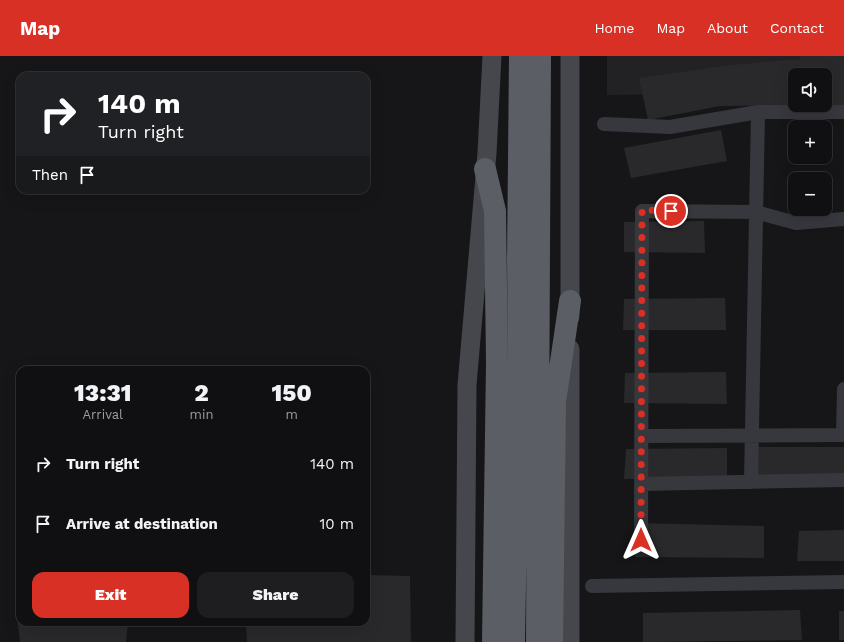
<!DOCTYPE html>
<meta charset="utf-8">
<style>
:root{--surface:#101012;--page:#1e1e20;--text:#f1f3f6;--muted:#9c9d9f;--line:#303032;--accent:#d93025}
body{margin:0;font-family:"Work Sans",sans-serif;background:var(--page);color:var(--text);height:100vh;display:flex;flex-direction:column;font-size:15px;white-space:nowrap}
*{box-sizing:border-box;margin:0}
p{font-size:13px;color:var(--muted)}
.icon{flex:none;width:22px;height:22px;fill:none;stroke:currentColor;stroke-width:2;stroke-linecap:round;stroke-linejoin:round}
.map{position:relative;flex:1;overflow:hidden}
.sheet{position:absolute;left:16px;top:310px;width:354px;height:260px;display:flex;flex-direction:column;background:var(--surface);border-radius:12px;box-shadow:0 4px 16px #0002,0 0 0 1px var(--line)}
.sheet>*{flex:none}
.banner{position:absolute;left:16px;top:16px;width:354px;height:122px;border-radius:12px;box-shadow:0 4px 16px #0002,0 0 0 1px var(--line);background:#202124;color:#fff;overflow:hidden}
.fabs{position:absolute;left:788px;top:12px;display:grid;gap:8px}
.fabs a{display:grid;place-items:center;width:44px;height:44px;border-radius:8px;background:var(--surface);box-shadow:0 4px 16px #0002,0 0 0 1px var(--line);font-size:20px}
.pin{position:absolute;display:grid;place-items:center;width:34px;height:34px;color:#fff;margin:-17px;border:2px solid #fff;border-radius:50%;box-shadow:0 1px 4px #0007}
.me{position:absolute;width:44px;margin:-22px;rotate:0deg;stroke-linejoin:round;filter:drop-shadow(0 0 3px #0008)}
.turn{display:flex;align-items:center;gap:14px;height:84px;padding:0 16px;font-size:18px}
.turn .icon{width:52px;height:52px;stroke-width:2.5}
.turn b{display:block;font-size:28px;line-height:34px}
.then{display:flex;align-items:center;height:38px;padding:0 16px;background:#0003;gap:8px;font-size:15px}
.eta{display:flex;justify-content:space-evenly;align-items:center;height:68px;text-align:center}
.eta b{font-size:24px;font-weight:800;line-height:28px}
.cta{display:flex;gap:8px;margin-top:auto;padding:8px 16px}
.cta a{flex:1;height:46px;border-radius:12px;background:var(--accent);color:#fff;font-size:16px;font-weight:800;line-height:46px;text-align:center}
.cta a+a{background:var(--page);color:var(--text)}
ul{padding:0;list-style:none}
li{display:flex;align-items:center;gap:12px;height:60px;padding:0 16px}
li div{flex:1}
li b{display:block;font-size:15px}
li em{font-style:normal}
header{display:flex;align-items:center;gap:24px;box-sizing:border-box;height:56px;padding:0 20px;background:var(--accent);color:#fff}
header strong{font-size:19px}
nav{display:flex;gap:22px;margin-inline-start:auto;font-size:14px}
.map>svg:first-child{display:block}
</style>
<header>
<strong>Map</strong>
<nav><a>Home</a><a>Map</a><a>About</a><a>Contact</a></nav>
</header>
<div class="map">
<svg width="844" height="586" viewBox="0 0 844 586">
<rect width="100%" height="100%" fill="#161618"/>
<path fill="#222225" d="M607,0h237l-19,19h-30v18l-188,2z"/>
<path fill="#29292c" d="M800,0h44v49h-19v-30h-30v30l-75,1 -72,14 -9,-42 92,-13 69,-6z
M721,74l6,31 -96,17 -7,-30z
M704,165l1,32 -81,-1v-30z
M725,242l1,32h-103l1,-31z
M726,316l1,32 -103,-1 1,-30z
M749,391h95v29h-95z
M727,392v31h-103l2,-30z
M635,467l129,3v32l-129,-1z
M844,474v31h-47l2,-30z
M366,519l44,1 1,66h-164l-1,-20h120z
M16,553h4v13h108l-2,20h-106z
M800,554l2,30 -159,2v-29z
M839,555h5v29h-5z"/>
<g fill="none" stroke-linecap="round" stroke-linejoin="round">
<path stroke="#37383d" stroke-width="14" d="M604,68l66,3 88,-15h86
M641,380l202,-1 1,-46
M751,426l7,-370
M641,428l203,-4
M641,484l1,-329 114,1 40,11 48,-4
M592,530l252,-4"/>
<path stroke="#45474d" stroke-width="19" d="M570,261v-261
M465,586l2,-257 20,-232 5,-97
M570,586v-293"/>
<path stroke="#5b5e65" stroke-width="22" d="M485,113l10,42 2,152 -4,279
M514,586l5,-282 -1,-99 2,-205
M537,586l3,-586
M552,586l3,-240 15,-101"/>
</g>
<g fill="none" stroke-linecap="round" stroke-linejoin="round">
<path stroke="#d93025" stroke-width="7" stroke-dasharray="0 12.6" d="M641,484l1,-330 29,1"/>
</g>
</svg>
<div class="fabs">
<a><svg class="icon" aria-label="sound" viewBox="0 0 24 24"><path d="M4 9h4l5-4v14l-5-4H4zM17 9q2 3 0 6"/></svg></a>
<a>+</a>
<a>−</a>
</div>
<div class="pin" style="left:671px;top:155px;background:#d93025"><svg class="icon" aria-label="arrive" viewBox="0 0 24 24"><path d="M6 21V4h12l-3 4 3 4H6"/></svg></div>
<svg class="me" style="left:641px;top:484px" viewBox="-20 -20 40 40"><path d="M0-17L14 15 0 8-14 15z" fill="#d93025" stroke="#fff" stroke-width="4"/></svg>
<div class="banner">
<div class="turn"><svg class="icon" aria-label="right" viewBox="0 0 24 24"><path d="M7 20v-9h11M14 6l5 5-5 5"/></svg><div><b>140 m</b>Turn right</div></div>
<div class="then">Then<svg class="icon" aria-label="arrive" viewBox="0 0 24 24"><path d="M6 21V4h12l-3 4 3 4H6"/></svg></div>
</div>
<section class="sheet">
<div class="eta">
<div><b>13:31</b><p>Arrival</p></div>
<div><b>2</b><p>min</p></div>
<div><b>150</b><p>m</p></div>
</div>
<ul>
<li><svg class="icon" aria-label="right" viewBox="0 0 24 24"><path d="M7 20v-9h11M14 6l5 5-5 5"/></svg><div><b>Turn right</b></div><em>140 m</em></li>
<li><svg class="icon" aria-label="arrive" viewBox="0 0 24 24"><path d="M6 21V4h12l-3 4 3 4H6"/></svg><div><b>Arrive at destination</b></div><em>10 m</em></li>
</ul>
<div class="cta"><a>Exit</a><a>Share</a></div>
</section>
</div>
